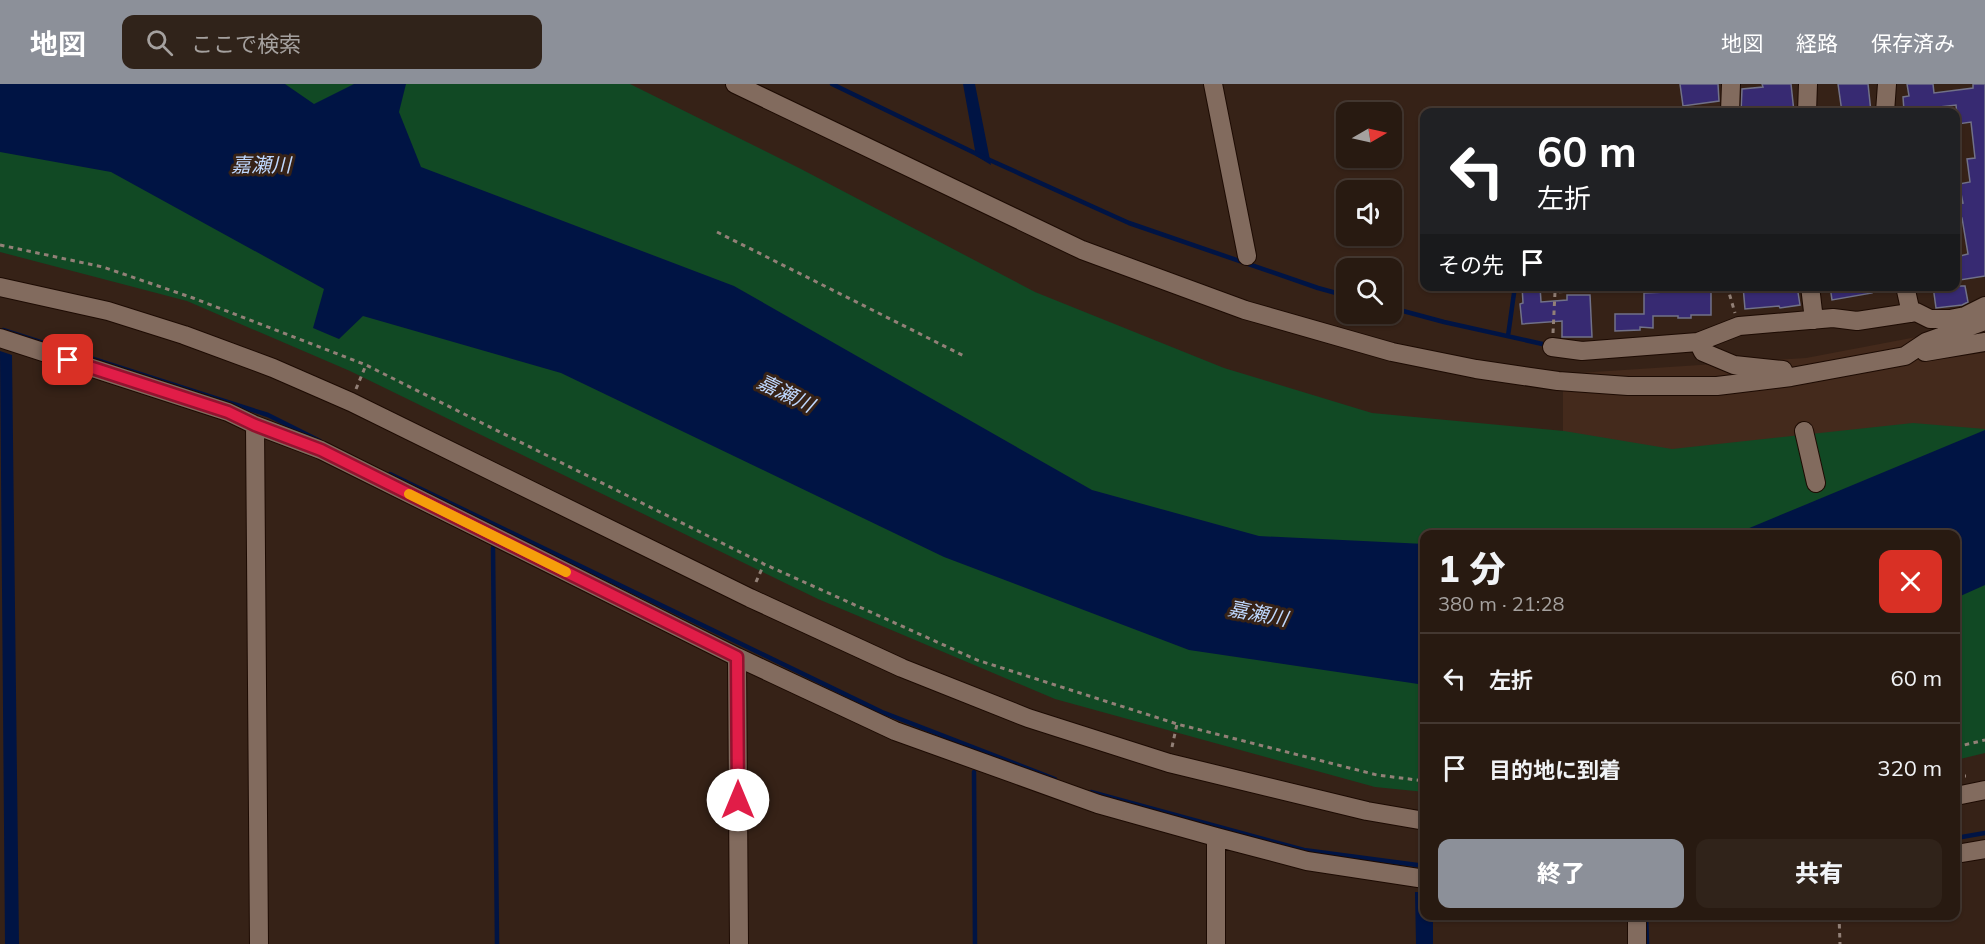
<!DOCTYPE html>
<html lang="ja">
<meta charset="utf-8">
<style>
:root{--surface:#281a11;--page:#30231a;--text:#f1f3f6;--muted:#a5a19f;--line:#443831;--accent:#8c9099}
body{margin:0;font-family:Mulish,"Noto Sans JP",sans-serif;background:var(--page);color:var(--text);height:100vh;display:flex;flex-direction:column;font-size:22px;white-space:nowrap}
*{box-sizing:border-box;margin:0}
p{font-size:20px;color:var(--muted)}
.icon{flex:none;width:33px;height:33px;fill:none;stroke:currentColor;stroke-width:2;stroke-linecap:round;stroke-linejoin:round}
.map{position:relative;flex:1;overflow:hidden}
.details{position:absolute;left:1420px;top:446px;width:540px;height:390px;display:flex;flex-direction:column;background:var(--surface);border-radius:12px;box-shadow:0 2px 4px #0004,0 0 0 2px var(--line)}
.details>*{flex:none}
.banner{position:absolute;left:1420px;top:24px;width:540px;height:183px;border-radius:12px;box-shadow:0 2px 4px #0004,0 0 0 2px var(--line);background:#202124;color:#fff;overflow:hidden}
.needle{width:39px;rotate:81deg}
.controls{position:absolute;left:1336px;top:18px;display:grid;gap:12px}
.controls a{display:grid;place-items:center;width:66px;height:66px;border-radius:12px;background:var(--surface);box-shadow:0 2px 4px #0004,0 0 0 2px var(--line);font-size:30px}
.pin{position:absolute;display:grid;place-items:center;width:51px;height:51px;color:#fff;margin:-26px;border-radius:12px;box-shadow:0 3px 9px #0006}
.me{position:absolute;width:66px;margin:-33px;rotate:0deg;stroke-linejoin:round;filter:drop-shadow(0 0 4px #0008)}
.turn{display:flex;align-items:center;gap:21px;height:126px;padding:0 18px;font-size:27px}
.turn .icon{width:78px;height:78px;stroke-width:2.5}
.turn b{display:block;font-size:42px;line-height:51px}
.then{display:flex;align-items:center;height:57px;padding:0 18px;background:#0003;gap:12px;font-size:22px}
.round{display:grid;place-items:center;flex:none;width:63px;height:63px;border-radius:12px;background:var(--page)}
.summary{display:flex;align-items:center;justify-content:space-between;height:102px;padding:0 18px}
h1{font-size:36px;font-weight:800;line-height:45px}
.action{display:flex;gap:12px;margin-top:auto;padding:12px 18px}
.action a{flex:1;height:69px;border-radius:12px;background:var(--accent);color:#fff;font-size:24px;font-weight:800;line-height:69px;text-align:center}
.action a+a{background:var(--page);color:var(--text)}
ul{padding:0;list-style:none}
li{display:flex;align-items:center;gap:18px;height:90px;padding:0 18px;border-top:2px solid var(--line)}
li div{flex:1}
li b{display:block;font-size:22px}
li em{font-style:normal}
header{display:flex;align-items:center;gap:36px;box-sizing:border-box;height:84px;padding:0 30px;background:var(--accent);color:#fff}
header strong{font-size:28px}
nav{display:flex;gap:33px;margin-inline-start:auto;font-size:21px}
.search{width:420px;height:54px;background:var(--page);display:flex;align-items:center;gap:15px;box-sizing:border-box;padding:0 21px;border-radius:12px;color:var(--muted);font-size:22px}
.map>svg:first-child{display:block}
</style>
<header>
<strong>地図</strong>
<div class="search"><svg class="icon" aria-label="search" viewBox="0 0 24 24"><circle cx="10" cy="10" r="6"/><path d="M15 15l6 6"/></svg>ここで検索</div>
<nav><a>地図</a><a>経路</a><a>保存済み</a></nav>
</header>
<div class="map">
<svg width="1985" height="860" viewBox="0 0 1985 860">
<rect width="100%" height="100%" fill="#362217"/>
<path fill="#442a1c" d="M1985,240v183l-62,27h-498l138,-103v-57l243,-16z"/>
<path fill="#114924" d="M0,0l369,206 1056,374v128l-50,-5 -320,-88 -237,-100 -468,-228 -163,-70 -187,-49z
M253,0h101l-34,42z
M395,0h235l171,85 234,123 189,76 148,45 192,18 108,18 241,-26 72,6v17l-210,88h-350v29l-170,-12 -184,-57 -677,-323z
M1985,484v185l-29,7v-179z"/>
<path fill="#001444" d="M0,0h285l29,20 40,-20h52l-7,28 22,55 313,119 358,204 167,46 166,8v141l-236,-35 -245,-93 -383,-184 -198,-57 -24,23 -26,-11 11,-39 -213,-117 -111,-20z
M963,0h12l16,81 -15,-9z
M0,267l12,4 7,589h-14z
M1985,346v155l-29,13v-64h-228l19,-5z
M1415,808h10v23h8v29h-17z"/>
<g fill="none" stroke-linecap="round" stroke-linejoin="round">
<path stroke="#001444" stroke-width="4.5" d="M832,0l151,73 146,66 189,65 29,8
M1392,224l52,14 103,23
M3,246l265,85 52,26
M1508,252l7,-50
M390,390l492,238 173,67
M493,464l4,396
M974,688l1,172
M1091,708l213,58 121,16
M1956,754l29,-5
M1646,831l1,29"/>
</g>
<path fill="#372a72" stroke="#717188" stroke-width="1.5" d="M1680,0h38l1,17 -36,5z
M1762,0h29l3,28h-53l1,-23 21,-2z
M1838,0h30l3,28h-29z
M1907,0h26l1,9 39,-5v-4h12v192l-25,4 -4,-23 12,-3 -6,-36 -6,1v-15l7,-1 -4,-19 11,-2 -3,-23 8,-1 -4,-36 -13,2 -2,-19 -52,6 -1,-14 6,-1z
M1522,202h18l1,16 26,-2v-5h23l2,42h-30v-16l-40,3 -2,-20 3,-1z
M1743,202h54l3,19 -20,3 -1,-2 -34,3z
M1830,202h41l1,7 -40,7z
M1933,202h32l3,16 -6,3 -26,3z
M1711,206v25h-20v3h-13v-2h-25v12l-13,-1v3l-25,1v-17h29v-21z"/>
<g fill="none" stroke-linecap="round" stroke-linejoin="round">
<g stroke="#1d0b03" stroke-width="20">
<path id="minor" d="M735,0l347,166 163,60 147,42 84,17 82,12 70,5h89l74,-9 114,-21 21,-14 59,-21
M1213,0l34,172
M1730,28l1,-28
M1807,28l1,-28
M1885,28l2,-28
M1810,202l4,34
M1905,202l6,27
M0,203l108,24 76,24 89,33 78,34 399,196 152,70 126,50 141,45 198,48 58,10
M0,254l228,74 27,13 66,25 416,207 158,74 203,73 118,33 91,24 118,18
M1698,258l5,10 31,13 49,5
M1552,263l30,4 116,-9 41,-16 94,-8 24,3 59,-9 14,7h20l15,-3 20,-10
M1925,268l60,-10
M255,341l4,519
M1804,347l12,52
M737,573l2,287
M1956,712l29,-6
M1216,753v107
M1956,770l29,-5
M1637,831v29"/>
</g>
<path stroke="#928077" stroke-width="3" stroke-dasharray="4.5 4.5" stroke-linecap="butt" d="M717,148l247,124
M0,161l103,22 90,31 173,67 398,199 213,96 200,64 200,51 48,6
M1727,202l8,27
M1553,249l2,-41 104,-6
M356,305l10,-24
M756,498l8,-18
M1172,663l5,-23
M1956,663l29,-7
M1956,692h10
M1839,831l1,29"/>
<use href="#minor" stroke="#826b5e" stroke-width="18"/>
</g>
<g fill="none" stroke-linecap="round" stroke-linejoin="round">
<g stroke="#92132f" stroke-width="15">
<path id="route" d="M68,276l160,52 27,13 66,25 416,207 1,143"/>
</g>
<use href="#route" stroke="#e11d48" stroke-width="10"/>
<path stroke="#f59e0b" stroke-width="10" d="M409,410l157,78"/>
</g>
<g text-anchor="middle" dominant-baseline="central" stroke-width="6" stroke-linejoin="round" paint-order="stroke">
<g font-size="20" font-style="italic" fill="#bfd8fe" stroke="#362217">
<text x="261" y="80">嘉瀬川</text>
<text transform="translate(786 309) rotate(26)">嘉瀬川</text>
<text transform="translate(1258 529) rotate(11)">嘉瀬川</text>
</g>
</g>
</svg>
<div class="controls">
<a><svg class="needle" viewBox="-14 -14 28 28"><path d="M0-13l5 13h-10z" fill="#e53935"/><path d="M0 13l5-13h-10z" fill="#a5a19f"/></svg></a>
<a><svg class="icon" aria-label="sound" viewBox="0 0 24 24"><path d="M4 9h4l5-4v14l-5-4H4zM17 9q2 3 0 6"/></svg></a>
<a><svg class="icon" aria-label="search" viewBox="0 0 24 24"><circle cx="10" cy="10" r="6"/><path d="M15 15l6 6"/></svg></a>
</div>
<div class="pin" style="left:68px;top:276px;background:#d93025"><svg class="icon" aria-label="arrive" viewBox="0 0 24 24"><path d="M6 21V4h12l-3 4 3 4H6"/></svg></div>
<svg class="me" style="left:738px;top:716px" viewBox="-20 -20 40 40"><circle r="19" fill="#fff"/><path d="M0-13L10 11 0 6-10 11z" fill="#e11d48"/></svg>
<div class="banner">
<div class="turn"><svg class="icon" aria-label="left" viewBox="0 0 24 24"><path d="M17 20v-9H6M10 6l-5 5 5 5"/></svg><div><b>60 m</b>左折</div></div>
<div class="then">その先<svg class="icon" aria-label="arrive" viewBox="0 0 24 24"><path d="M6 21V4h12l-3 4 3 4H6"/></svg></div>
</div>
<section class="details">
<div class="summary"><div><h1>1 分</h1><p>380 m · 21:28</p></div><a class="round" style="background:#d93025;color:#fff"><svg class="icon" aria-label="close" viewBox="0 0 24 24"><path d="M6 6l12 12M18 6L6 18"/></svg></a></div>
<ul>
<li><svg class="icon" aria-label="left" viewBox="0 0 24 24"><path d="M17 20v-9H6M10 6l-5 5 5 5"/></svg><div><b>左折</b></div><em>60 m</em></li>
<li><svg class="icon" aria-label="arrive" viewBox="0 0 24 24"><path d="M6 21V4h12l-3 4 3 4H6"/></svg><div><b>目的地に到着</b></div><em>320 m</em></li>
</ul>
<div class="action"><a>終了</a><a>共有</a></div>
</section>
</div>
